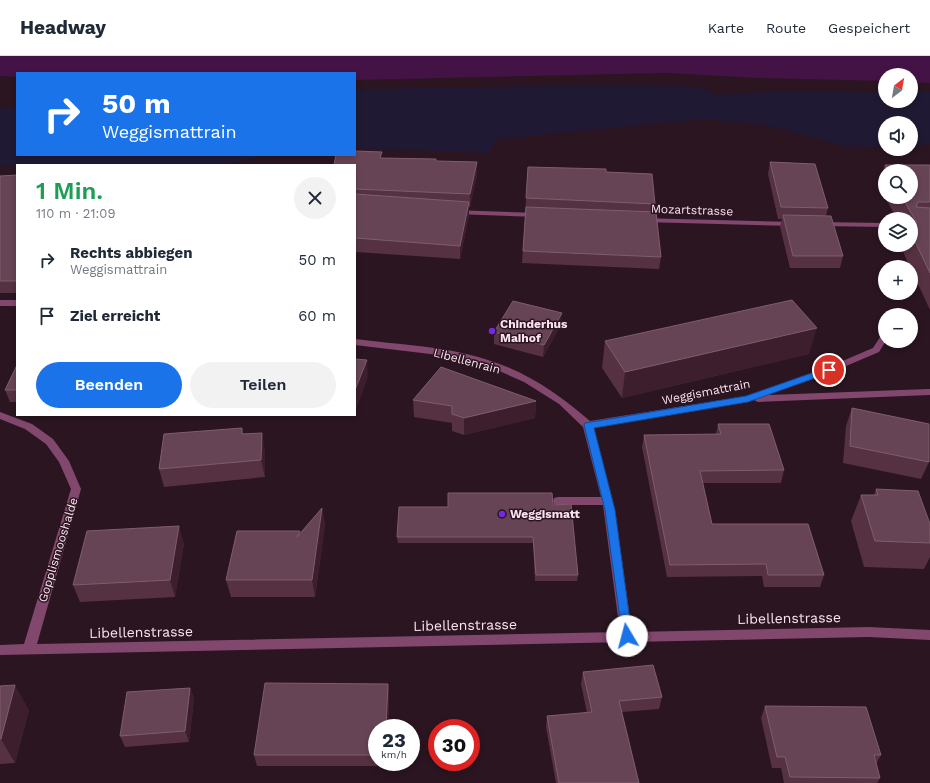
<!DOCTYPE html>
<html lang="de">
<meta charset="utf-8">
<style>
:root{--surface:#fff;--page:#f2f2f3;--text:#1f2937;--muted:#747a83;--line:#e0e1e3;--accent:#1a73e8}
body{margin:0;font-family:"Work Sans",sans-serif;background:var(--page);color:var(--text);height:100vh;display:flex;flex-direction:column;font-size:15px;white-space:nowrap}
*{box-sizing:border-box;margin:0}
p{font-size:13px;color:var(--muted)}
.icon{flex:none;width:22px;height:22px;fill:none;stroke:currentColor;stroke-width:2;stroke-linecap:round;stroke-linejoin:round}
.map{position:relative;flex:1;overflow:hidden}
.sheet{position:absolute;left:16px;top:108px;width:340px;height:252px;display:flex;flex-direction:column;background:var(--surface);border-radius:0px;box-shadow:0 2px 6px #0003}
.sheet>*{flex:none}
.hud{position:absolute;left:16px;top:16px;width:340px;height:84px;border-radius:0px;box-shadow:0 2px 6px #0003;background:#1a73e8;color:#fff;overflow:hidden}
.needle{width:26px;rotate:31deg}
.fabs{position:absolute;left:878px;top:12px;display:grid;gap:8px}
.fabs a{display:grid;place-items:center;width:40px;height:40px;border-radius:50%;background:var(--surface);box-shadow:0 2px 6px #0003;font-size:20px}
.speed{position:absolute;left:368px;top:663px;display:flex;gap:8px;font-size:20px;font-weight:700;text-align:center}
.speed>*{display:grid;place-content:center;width:52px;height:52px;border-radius:50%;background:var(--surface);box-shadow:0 2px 6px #0003;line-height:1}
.speed small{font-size:10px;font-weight:400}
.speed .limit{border:6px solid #d22;background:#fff;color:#111}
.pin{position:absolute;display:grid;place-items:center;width:34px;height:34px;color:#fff;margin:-17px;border:2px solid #fff;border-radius:50%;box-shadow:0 1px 4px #0007}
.me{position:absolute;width:44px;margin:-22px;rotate:352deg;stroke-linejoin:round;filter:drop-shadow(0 0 3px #0008)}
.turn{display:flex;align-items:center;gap:14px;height:84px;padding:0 20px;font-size:18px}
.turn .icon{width:52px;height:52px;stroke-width:2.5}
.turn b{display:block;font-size:28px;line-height:34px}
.round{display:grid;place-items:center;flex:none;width:42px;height:42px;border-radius:21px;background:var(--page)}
.head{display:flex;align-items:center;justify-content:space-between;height:68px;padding:0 20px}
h1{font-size:24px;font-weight:600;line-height:30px;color:#1e9e55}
.primary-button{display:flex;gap:8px;margin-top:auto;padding:8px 20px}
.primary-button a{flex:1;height:46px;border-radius:24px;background:var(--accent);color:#fff;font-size:16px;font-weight:600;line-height:46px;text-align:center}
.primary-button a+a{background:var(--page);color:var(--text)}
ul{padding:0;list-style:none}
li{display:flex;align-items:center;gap:12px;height:56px;padding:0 20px}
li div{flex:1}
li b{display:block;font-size:15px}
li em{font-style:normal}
header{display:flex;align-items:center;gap:24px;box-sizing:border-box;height:56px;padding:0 20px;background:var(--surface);border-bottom:1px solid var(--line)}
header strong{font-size:19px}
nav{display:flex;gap:22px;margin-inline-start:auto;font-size:14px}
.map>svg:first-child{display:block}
</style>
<header>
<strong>Headway</strong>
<nav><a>Karte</a><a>Route</a><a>Gespeichert</a></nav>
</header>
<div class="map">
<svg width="930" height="727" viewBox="0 0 930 727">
<rect width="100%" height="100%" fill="#2a1520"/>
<path fill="#201933" d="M610,29l92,2 13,8 63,-4 107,1v9h26v-9l19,-1v53l-19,2v-23h-26v25l-40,-2 -80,-21 -61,-6 -207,20 -8,14 -134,-5v-59z
M0,52h17v47h251l-45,10h-206l-17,2z"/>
<path fill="#431345" d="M0,0h930v27l-19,-1v-7h-26v6l-127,-3 -92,-5 -311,7v-7h-338v4l-17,-1z"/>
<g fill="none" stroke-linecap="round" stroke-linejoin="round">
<path fill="#82476d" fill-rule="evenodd" d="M452,154l87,3 4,2 -4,2 -84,-3 -4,-2z
M640,162l155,4 4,2 -4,2 -152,-4h-3z
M818,166l67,1v4l-64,-1h-3z
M0,244h17v6h-17z
M885,277v8h1l-7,11 -47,20 -64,23 160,-6h2v6l-172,7 -4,-2 -160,28 21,82 17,122 237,-5 61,3v10l-61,-3 -869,18v-10l24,-1 47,-155 -12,-27 -13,-18 -21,-15 -25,-10v-7l32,12 21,15 16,22 12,28 -44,155 583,-12 -17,-127h-45l-4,-1 -1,-3 1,-3 4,-1h43l-18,-70 -24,-23 -35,-22 -36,-16 -41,-10 -92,-11v-6c46,6 95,7 139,23 36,12 67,34 96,59l157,-25 79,-28 47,-20 9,-14z"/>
</g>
<path fill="#553142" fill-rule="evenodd" d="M382,102l54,3 41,14 -7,32h-1v8l-9,44 -105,-7v-87z
M770,106l58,46 -2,8 17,40 -3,12h-50l-10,-41 2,-8h-4l-10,-45z
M885,109h45v145l-19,-41v-2h-1l-10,-22h11v-26h-14l-19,-34zM885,115h26v26h-26z
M528,111l78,5 49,32 -1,8 7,45 -2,12 -137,-6z
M17,119v118h-17v-117z
M561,269l-18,32 -49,-13v-12z
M605,285l204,13 -187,44 -20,-30z
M17,309v37h-7l-5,-12z
M413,344l123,1 -1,17 -71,17 -12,-4v-8l-38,-6z
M852,352l77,54 -8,17 -78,-16 3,-37z
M718,368l66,46 -3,13h-78l9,41 112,51 -4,12h-56l-2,-11 -95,1 -25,-130 2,-12 72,-1z
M242,372l1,6 22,16v27l-101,10 -5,-18z
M876,433l54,35v33l-6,12 -60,-2 -13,-46 10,-26h13z
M553,449l25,70 -1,6h-42l-2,-38h-135l-1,-6 51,-30z
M322,452l3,17 -10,72h-84l-5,-17 74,-46z
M184,487l-9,54 -95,5 -7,-17z
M583,616l79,25 -3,12 -37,3 17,71h-83l-10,-56 1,-11 40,-3 -6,-29z
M388,628l1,11 -1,33h-11v34h9v4h-129l-3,-11z
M0,630l29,24 -14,53 -15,1z
M190,632l4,11 -5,43 -64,5 -5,-11z
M765,650l116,49 -5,9 4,14 -3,5h-93l-3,-15h-9l-11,-50z"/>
<path fill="#3c1e2d" d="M477,106v13l-7,32v-13z
M469,146v13l-9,44v-13z
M562,257l-1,12 -18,32 1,-12z
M817,272l-8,26 -187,44 3,-26z
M367,304l1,17 -12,33 -1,-20z
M536,345l-1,17 -71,17v-17z
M262,377l3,17v27l-4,-17z
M322,452l3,17 -10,72 -3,-17z
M179,470l5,17 -9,54 -5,-17z
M388,628l1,11 -1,33h-2z
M15,629l14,25 -14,53 -14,-24z
M190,632l4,11 -5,43 -4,-11z"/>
<path fill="#645" stroke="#7e5d6d" d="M355,95l27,1 -2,6 56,1v2l41,1 -7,32 -115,-5v-24h-21l2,-10h19z
M770,106l45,2 13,44 -47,-1z
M885,109h45v37h-12l-2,5 14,1v65l-19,-40v-10h6l-15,-26h9v-26h-23z
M528,111l78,2v3l46,2 3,30 -129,-6z
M17,119v106h-17v-105z
M355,138l114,8 -9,44 -105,-8z
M526,151l130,5 5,45 -138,-6z
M783,159l48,1 12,40h-50z
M792,244l25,28 -192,44 -20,-31z
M513,245l49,12 -18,32 -50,-13z
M355,303l12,1 -12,30z
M17,309v25h-12z
M441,311l95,34 -72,17 -12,-4v-8l-39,-6z
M852,352l77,16v38l-79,-16z
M718,368h51l15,46 -84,1 12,53h96l16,51h-56l-2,-11 -96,1 -26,-130 77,-1z
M242,372v6l20,-1 -1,27 -102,9 5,-35z
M876,433l42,2 12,33v19l-55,-2 -14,-46h17z
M448,437h104l1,12 18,-1 7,71h-42l-3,-38h-136l2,-30h49z
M322,452l-10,72h-86l11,-49h63l-3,6z
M179,470l-9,54 -97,5 14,-54z
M653,609l9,32 -43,4 20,82h-80l-12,-67 45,-4 -9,-40z
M265,627l123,1 -2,44h-9v27h-123z
M15,629l-14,54h-1v-53z
M190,632l-5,43 -65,5 7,-44z
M765,650l101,1 15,48h-7l6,23 -90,-1 -5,-20h-8z"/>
<path fill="#1a73e8" stroke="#114b97" d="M829,311l3,1v4l-84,30 -154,26 21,82 17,126 -1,4h-8l-18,-130 -21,-85 1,-2 161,-27z"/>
<g fill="#7528e1" stroke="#2a1520" stroke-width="1.5">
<circle cx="492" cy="275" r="4"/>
<circle cx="502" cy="458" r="4"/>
</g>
<g text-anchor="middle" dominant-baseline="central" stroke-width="3" stroke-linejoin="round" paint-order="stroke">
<g font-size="12" fill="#fbe2f0" stroke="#2a1520">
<text transform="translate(692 154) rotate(2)">Mozartstrasse</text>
<text transform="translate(467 305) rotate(15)">Libellenrain</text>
<text transform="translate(706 336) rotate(-11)">Weggismattrain</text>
<text transform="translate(58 494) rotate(-73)">Gopplismooshalde</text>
</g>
<g font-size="12" font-weight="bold" fill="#fbe2f0" stroke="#2a1520" text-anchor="start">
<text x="500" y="268">Chinderhus<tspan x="500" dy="14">Maihof</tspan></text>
<text x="510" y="458">Weggismatt</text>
</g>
<g font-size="14" fill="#fbe2f0" stroke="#2a1520">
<text transform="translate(789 562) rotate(-1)">Libellenstrasse</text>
<text transform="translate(465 569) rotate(-1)">Libellenstrasse</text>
<text transform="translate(141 576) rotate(-1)">Libellenstrasse</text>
</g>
</g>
</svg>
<div class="fabs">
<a><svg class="needle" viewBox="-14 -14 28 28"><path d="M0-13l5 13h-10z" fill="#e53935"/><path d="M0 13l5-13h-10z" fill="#747a83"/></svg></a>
<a><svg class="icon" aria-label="sound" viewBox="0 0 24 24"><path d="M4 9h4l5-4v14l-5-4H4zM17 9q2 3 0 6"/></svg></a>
<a><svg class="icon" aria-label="search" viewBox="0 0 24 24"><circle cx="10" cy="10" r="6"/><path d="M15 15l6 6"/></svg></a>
<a><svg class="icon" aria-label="layers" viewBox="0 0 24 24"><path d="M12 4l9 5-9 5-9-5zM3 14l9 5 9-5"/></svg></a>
<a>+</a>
<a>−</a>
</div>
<div class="speed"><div>23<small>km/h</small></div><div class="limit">30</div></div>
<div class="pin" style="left:829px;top:314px;background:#d93025"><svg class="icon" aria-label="arrive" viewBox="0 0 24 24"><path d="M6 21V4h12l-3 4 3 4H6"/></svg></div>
<svg class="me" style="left:627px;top:580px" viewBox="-20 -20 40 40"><circle r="19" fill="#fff"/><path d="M0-13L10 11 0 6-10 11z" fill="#1a73e8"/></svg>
<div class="hud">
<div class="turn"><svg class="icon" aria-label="right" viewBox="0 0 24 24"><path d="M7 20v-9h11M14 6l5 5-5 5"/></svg><div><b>50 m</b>Weggismattrain</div></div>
</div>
<section class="sheet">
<div class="head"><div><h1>1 Min.</h1><p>110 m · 21:09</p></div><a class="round"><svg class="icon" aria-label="close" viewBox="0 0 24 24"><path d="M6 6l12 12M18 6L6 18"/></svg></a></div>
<ul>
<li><svg class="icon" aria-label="right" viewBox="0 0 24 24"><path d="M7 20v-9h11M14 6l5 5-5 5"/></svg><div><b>Rechts abbiegen</b><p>Weggismattrain</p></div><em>50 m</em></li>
<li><svg class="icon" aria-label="arrive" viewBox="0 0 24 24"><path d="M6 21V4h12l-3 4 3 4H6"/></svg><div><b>Ziel erreicht</b></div><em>60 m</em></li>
</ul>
<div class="primary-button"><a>Beenden</a><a>Teilen</a></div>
</section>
</div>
